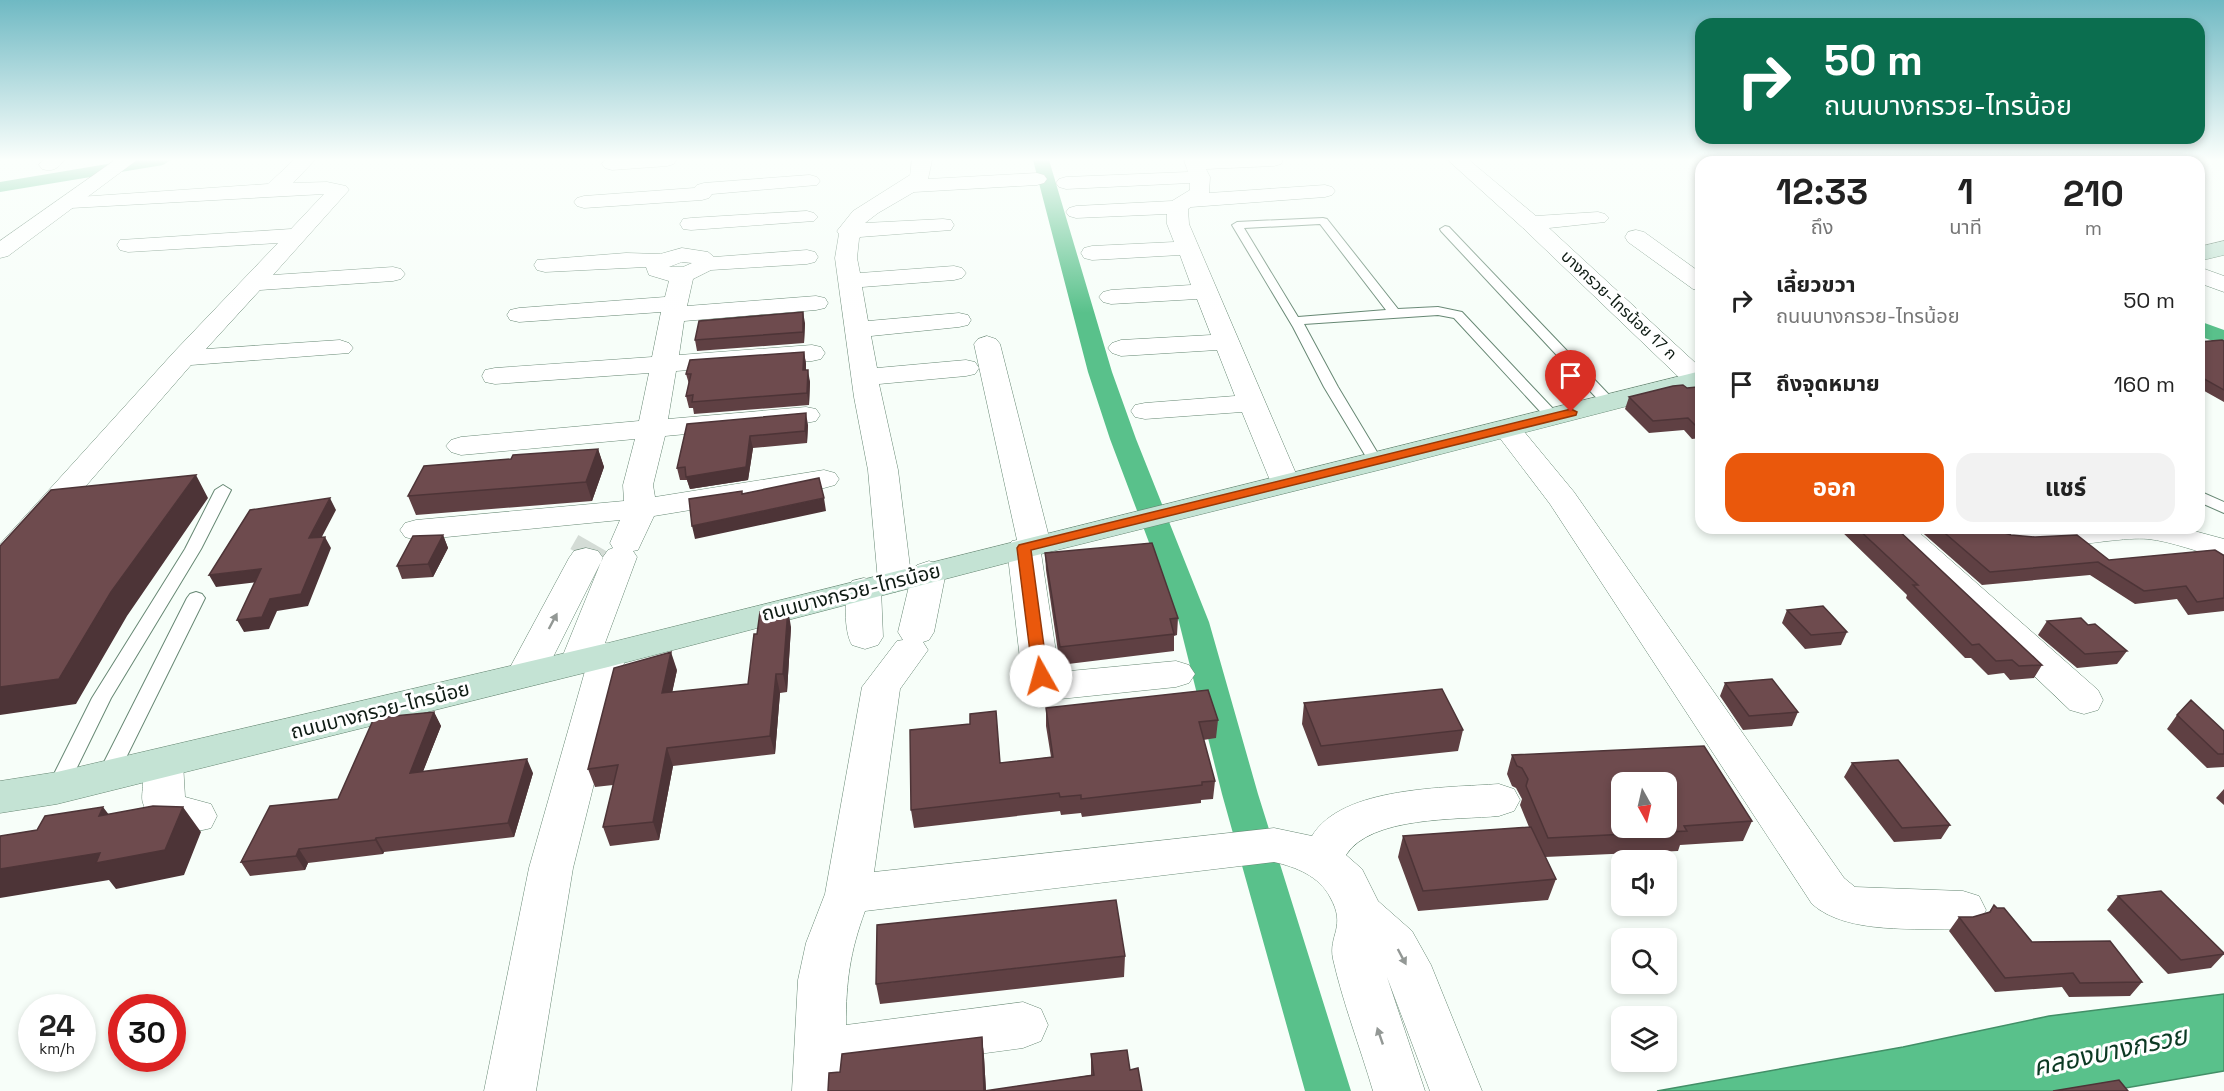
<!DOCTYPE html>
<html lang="th">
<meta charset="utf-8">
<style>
:root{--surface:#fff;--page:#f2f2f2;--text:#222;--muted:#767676;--accent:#ea580c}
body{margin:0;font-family:"Space Grotesk","Noto Sans Thai",sans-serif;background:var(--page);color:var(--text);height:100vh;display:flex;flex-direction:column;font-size:22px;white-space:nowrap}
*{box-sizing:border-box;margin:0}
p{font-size:20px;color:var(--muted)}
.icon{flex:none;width:33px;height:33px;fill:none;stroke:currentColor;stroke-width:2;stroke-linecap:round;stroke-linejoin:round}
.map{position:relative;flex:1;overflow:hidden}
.sheet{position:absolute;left:1695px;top:156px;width:510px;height:378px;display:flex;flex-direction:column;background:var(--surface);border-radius:18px;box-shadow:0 3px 9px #0003}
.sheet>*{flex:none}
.hud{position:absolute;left:1695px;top:18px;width:510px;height:126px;border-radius:18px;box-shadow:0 3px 9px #0003;background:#0b6e4f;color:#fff;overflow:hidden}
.needle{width:39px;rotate:172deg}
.fabs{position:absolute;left:1611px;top:772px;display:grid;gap:12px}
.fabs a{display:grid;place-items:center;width:66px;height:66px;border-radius:12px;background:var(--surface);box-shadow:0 3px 9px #0003;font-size:30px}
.speed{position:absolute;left:18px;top:994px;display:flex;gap:12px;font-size:30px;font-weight:700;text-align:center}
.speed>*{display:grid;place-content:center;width:78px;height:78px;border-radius:50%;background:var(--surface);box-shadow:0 3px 9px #0003;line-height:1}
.speed small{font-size:15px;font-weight:400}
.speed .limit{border:9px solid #d22;background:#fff;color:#111}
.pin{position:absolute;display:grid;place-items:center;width:51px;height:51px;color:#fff;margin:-62px -26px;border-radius:50% 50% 50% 0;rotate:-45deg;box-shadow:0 0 6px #0007}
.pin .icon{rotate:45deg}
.me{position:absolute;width:66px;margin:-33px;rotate:353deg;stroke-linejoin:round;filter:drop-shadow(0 0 4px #0008)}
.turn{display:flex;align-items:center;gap:21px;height:126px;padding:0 30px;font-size:27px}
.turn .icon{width:78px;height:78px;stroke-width:2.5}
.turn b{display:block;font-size:42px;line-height:51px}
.eta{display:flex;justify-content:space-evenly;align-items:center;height:102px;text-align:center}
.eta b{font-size:36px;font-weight:700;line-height:42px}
.button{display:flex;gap:12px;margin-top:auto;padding:12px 30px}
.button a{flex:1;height:69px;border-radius:18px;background:var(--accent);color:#fff;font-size:24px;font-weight:700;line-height:69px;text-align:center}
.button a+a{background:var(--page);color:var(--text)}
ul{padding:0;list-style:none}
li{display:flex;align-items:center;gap:18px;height:84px;padding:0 30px}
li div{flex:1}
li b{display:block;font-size:22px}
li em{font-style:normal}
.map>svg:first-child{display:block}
</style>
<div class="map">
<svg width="2224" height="1091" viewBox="0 0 2224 1091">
<rect width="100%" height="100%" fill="#f7fef9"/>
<path fill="#59c18b" stroke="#428f67" stroke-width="1.5" d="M2224,994v77l-116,20h-451l246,-44 146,-31z"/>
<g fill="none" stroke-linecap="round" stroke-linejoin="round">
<path fill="#59c18b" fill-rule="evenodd" d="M131,160h40l-8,5 -163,27v-10z
M1033,160h16l63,212 24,67 73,183 49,172 93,297h-46l-83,-297 -43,-172 -69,-183 -22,-67z
M1872,160h18l1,2h-18z
M2199,321l25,9v15l-25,-9z"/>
<path stroke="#d4dcd6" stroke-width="36" stroke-dasharray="36 18" stroke-linecap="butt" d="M586,558l8,-14"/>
<g stroke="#678874" stroke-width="2">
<path id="service" d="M1323,218l4,1 71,90 40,-2 24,5 96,102 2,3 -2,3h-10l-94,-102 -16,-3 -134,9 34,63 45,75 -7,4 -5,-1 -47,-78 -31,-60 -61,-102 5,-3zM1320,224l66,86 -88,7 -54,-89z
M1445,226l4,1 165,173 2,3 -2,3h-10l-163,-175 -1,-2z
M223,485l8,5 -30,59 -90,149 -47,96 -7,2 -7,-2 -3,-6 45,-90 93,-149 30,-59z
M2199,491l25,11v11l-25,-11z
M196,592l6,2 3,4 -88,178 -3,6 -7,2 -7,-2 -3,-6 90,-178 3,-4z"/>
</g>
<g stroke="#678874" stroke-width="1">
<path id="minor" d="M43,160h21c-6,9 -12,12 -22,9l-3,-4z
M294,160h21l-22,23 34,-1 19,4 3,4 -76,85 120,-8 8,2 4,5 -4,5 -8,2 -133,9 -54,59 134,-9 9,3 4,5 -4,5 -158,12 -179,206 -12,3v-30l174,-192 104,-109 -150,9 -8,-2 -3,-5 3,-5 171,-11 33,-35 -253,14 -7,-2 -3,-4 3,-4 204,-14z
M605,160h71l-2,4 -7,2 -55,4 -7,-2 -3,-4z
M912,160h20l-4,19 109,-6 7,2 3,4 -3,4 -7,2 -123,7 -36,21 -13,10 78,-4 8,1 3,5 -3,5 -91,7 -1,2 -2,19 3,15 94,-7 8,2 4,5 -4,5 -8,2 -92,7 6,34 91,-8 9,2 3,5 -3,5 -9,2 -88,9 6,32 89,-8 9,2 4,6 -4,6 -9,2 -87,8 19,86 13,105 6,-10 12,-4 12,4 5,7 -12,60 -5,8 -6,2 5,8 -28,39 -26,183 400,-44 38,8c30,-50 135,-48 187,-52l15,5 6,11 -6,11 -15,5c-42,4 -128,0 -153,39l16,14 16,32 34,30 19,34 51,126h-52l-43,-114 38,114h-52c-13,-44 -30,-88 -40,-132 -5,-24 14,-32 -3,-62 -11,-21 -34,-30 -56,-35l-409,49c-15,41 -19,70 -19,114l177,-23 18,7 7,16 -7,16 -18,7 -178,24 -1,19h-52l6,-111 8,-37 19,-49 37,-207 35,-46 6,-1 -5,-8 11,-46 -14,6 -12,-3 -5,-8 -10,-111 -14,-73 -19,-139 4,-24 -2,-3 16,-20 57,-36z
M1184,160h99l-2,4 -7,2 -68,3 4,8 -1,16 116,-8 7,2 3,4 -3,4 -7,2 -134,10 -3,2 1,15 111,259 -4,7 -11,2 -11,-2 -32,-78 -97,7 -10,-2 -4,-6 4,-6 10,-2 90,-7 -18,-46 -96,6 -9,-3 -4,-5 4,-5 9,-3 90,-5 -14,-36 -86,5 -8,-2 -4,-5 4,-5 8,-2 80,-5 -11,-30 -88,5 -8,-2 -3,-5 3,-5 8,-2 82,-4 -7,-18v-10l-91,4 -7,-2 -3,-4 3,-4 7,-2 96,-5 18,-11v-7l-124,6 -7,-2 -3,-4 3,-4 7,-2 122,-5z
M1448,160h21l67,56 62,-4 7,2 4,4 -4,4 -56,6 152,140v19l-13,-1 -165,-158z
M2049,160h20l2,2h-21z
M810,175l7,2 3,4 -3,4 -105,9 -3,4 -7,2 -118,8 -7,-2 -3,-4 3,-4 7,-2 110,-8 3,-3 7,-2z
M807,211l7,2 4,4 -4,4 -123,9 -8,-1 -3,-5 3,-5 8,-1z
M1636,230l8,2 57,41v18l-8,-2 -65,-47 -3,-5 3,-5z
M682,248l26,4 6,5 93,-7 8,2 3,5 -3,5 -8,2 -96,6 -18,9 -6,27 129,-10 9,2 3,5 -3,5 -9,2 -132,11 -5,34 133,-10 9,2 4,6 -4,6 -9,2 -136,10 -8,48 138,-12 10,2 4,6 -4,6 -10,2 -141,13 -12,49 2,12 169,-27 11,3 4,6 -4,6 -11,3 -170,28 -16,34 -5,1 4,6 -32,86 16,3 5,9 -53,213 -37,223h-52l45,-223 56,-197 -5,2 -13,-4 -6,-9 42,-103 5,-7 5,-2 -3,-5 10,-23 -204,20 -11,-3 -5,-7 5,-7 11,-3 208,-19 -1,-16 12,-46 -174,16 -10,-3 -5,-6 5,-6 10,-3 178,-16 10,-48 -154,11 -10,-2 -3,-6 3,-6 10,-2 157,-11 9,-45 -142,10 -9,-2 -3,-5 3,-5 9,-2 146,-11 4,-16 -20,-6 -3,-8 -101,5 -8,-2 -3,-5 3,-5 89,-7 34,1zM682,262l10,1 -9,4h-14z
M2199,267l25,9v16l-25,-9z
M987,336l9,3 4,5 51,201 -4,7 -6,1 18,119 117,-11 13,4 6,9 -6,9 -13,4 -116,12 -26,-7 -12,-16 -15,-128 5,-7 5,-1 -43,-196 4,-5z
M1507,420l10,3 57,69 270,386 11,9 108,4 16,5 7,14 -7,14 -16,5c-46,-1 -116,6 -151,-25l-262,-400 -57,-75 4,-6z
M1879,528h35l184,162 5,10 -5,10 -14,4 -14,-4z
M1970,528h213l41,11v20c-23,-6 -54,-18 -76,-20 -43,-4 -150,29 -178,-11z
M586,548l12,3 5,7 -58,115 -6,9 -13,4 -13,-4 -6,-9 62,-115 5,-7z
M864,578l12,3 5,8 2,48 -5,8 -13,4 -13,-4c-8,-13 -9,-51 0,-64z
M163,748l14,4 6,11 2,34 26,7 6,12 -6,12c-22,7 -61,4 -68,-25 -2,-5 0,-13 0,-19 0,-13 -1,-21 6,-32z"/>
</g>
<g stroke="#678874" stroke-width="1">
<path id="tertiary" d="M115,160h22l-129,96 -8,2v-17z"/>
</g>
<g stroke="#678874" stroke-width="1">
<path id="secondary" d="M2224,241v14l-25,6v-14z
M1701,371v16l-314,81 -342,85 -437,114 -551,137 -57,9v-32l57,-9 551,-129z"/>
</g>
<use href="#service" fill="#fff" fill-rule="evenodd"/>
<use href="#minor" fill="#fff" fill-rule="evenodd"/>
<use href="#tertiary" fill="#fff" fill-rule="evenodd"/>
<use href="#secondary" fill="#c4e3d4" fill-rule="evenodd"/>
</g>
<path fill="#5f4043" d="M805,323l-1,20 -107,8 -2,-11z
M2224,341v61l-25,-14v-46z
M804,352l2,12v6l4,12 -1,23 -115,9 -1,-6h-4l-3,-12 3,-12 -3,-10z
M1687,388l14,2v48l-9,1 -8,-9 -35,3 -24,-24 4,-12z
M687,424l121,1 -1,18 -54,5 -5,32 -58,9 -3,-9h-7l-3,-12z
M598,449l6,18 -12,34 -176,14 -8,-19 103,-37z
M1838,528h58l146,137 -8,13 -24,2 -6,-7 -16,2 -17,-17h-6l-59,-60 1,-3z
M1917,528h72l22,7 98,25 115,-5v56l-36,4 -11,-16 -42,5 -45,-29 -108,10z
M443,535l5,13 -15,29 -31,2 -5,-13z
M1045,553l133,65 -1,17 -3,1v15l-114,14 -14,-95z
M1787,610l60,22 -6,13 -36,4 -23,-26z
M2047,621l41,4 39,26 -10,13 -40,4 -39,-33z
M791,627l-4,65 -7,1 -5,61 -102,12 -14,74 -49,6 -7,-19 10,-42 -18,2 -7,-18 89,-99 -5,22 76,-8z
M1725,683l73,29 -6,14 -49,4 -23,-34z
M1304,703l159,27 -5,21 -140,15 -16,-42z
M1046,708l172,12 -2,18 -13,2 12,41 -2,18 -12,1v3l-119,14 -1,-4 -20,2 -1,-4 -146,17 -3,-18 89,-47 51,-6 -5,-31z
M434,712l7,14 -18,45 110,2 -19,64 -130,15 -1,2 -75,9 -3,7 -55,6 -9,-14 97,-63z
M2177,715l47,39v13l-17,1 -40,-39z
M1512,755l240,66 -9,20 -63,4 -2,6 -133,6 11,22 -8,21 -130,11 -20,-54 5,-21 126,-9 -9,-22 2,-6 -6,-11 -4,-2 -5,-12z
M1852,763l98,62 -9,14 -47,3 -50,-65z
M2224,789v16l-8,-7z
M2118,896l106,58 -13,14 -43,6 -61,-64z
M1994,905l3,3 35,34 110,40 -12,14 -61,1 -7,-10 -67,5 -46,-61 10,-14h14l16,-5z
M1125,956l-1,21 -244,27 -4,-20z
M982,1037l2,20 2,34 105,-16v-21l39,16 12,21h-314l12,-19z"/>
<path fill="#4d3437" d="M803,312l2,11 -1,20 -1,-11z
M804,352l2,12 -1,18 -2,-12z
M808,370l2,12 -1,23 -2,-12z
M806,413l2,12 -1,18 -2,-12z
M750,436l3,12 -5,32 -58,9 -4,-12z
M598,449l6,18 -12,34 -6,-19z
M196,475l12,23 -81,118 -51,88 -76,11v-28l111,-95z
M330,498l6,12 -21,40 -6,-12z
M824,498l2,13 -131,28 -3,-13z
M443,535l5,13 -15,29 -5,-13z
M325,537l6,11 -23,58 -31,5 -8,18 -25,3 -7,-12z
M261,569l6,12 -51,6 -7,-12z
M788,609l3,18 -4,65 -4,-18z
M671,652l6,18 -9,42 -6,-19z
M776,674l4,19 -5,61 -5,-18z
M434,712l7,14 -24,61 -7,-14z
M667,748l6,18 -14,74 -6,-18z
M527,759l6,14 -19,64 -6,-14z
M103,807l20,26 -24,-17z
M183,807l18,25 -17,43 -68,14 -7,-9 -109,18v-29z
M376,838l8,14 -1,2 -8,-14z
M299,849l9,14 -3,7 -9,-14z
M982,1037l2,20 2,34h-2z"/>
<path fill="#6e4b4e" stroke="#4d3437" stroke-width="1.5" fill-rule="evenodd" d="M803,312v20l-108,8 4,-19z
M2222,340l2,1v49l-25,-14v-34z
M804,352l-1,18h5l-1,23 -115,9 1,-7 -7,1 5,-22h-5l4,-14z
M1683,385l4,3 10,-1 4,3v36l-4,1 -9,-9 -35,3 -24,-24 44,-11z
M806,413l-1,18 -55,5 -4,31 -60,10 -1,-10 -8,1 10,-44z
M598,449l-12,33 -178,14 16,-30 87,-7 2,-4z
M196,475l-85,117 -52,87 -59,8v-141l51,-56z
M819,478l5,20 -132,28 -3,-27 53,-8v3z
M330,498l-21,40 16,-1 -24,57 -31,5 -8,18 -25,3 24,-51 -52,6 41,-65z
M1857,528h39l146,137 -23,1 -7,-6 -16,1 -17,-17 -7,1 -59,-60h5z
M1939,528h50l22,7 24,2 42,-2 32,25 106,-10 8,5h1v43l-27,4 -11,-16 -42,5 -46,-29 -108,10z
M443,535l-15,29 -31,2 16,-30z
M1152,543l26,75 -8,1 4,15 -114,13 -15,-94z
M1823,606l24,26 -36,3 -24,-25z
M788,609l-5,65h-7l-6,62 -103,12 -14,74 -50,5 15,-62 -30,4 26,-101 57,-16 -9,41 86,-9 6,-50h3l3,-22z
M2081,618l7,7 7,-1 32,27 -42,3 -38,-33z
M1772,679l26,33 -49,4 -24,-33z
M1442,689l21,41 -142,16 -17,-43z
M1208,690l10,30 -19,2 16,59 -13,1v3l-121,14v-4l-21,2 -1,-4 -148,17 -1,-80 60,-6v-10l26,-3 4,52 53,-6 -7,-49z
M2191,700l33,31v23h-6l-41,-39z
M434,712l-24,61 117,-14 -19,64 -132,15 -1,2 -76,9 -3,7 -55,6 29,-56 68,-7 36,-81z
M1704,746l48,75 -68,5 3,5 -139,7 -22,-52 2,-7 -6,-11 -5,-2 -5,-11zM1622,783h44v45h-44z
M1898,760l52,65 -48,3 -50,-65z
M153,806l30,1 -18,43 -69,13 4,-10 -100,16v-33l37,-6 8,-14 58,-9 -4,9z
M1531,827l25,52 -133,12 -20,-55z
M2161,891l63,62v1l-43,6 -63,-64z
M1116,900l9,56 -249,28 1,-59z
M1994,905l3,3h7l28,34 78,-1 32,41 -62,1 -7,-10 -68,5 -46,-61h14l17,-5z
M982,1037l2,54 110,-16 -3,-21 36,-4 3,20 8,-2 4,23h-314l1,-18 11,-1 2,-18z
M2119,1080l9,11h-75z"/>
<defs><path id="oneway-solid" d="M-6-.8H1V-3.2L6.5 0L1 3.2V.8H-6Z" transform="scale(1.5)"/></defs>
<g fill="#939895">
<use href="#oneway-solid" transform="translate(553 621) rotate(-62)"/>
<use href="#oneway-solid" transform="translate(1402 957) rotate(62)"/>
<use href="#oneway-solid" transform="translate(1380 1036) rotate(-109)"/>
</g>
<linearGradient id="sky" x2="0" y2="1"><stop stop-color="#6fb9c3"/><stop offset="0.51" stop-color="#fbfffc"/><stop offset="1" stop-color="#fbfffc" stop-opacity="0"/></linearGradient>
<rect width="2224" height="313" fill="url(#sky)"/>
<path fill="#ea580c" stroke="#983908" stroke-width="1.5" d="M1571,409l6,3 -1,3 -545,135 17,126 -2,3h-11l-2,-3 -16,-128 2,-3z"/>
<g text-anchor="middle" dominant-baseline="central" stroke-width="6" stroke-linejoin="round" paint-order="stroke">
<g font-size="16" fill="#0e1b13" stroke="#fff">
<text transform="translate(1619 305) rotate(43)">บางกรวย-ไทรน้อย 17 ก</text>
</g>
<g font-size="20" fill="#0e1b13" stroke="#fff">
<text transform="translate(851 592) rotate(-14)">ถนนบางกรวย-ไทรน้อย</text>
<text transform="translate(380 710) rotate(-14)">ถนนบางกรวย-ไทรน้อย</text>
</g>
<g font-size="26" font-style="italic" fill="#0c3923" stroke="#fff">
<text transform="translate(2110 1051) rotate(-12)">คลองบางกรวย</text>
</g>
</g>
</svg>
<div class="fabs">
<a><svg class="needle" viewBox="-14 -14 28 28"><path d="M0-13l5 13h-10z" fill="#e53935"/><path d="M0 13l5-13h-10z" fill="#767676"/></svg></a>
<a><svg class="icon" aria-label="sound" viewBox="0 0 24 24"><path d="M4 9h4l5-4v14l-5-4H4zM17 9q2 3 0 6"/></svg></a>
<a><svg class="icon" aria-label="search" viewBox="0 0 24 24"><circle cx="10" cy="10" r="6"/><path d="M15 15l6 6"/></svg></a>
<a><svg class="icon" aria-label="layers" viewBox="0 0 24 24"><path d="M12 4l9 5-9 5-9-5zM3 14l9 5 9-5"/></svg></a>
</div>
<div class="speed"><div>24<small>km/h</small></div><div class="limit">30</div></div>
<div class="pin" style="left:1571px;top:412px;background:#d93025"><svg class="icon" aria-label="arrive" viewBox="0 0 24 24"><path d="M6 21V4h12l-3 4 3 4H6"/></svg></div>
<svg class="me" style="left:1041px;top:676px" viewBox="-20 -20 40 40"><circle r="19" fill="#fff"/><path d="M0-13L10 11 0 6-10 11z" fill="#ea580c"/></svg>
<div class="hud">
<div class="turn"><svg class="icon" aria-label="right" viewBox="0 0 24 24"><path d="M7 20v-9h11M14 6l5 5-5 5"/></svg><div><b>50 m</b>ถนนบางกรวย-ไทรน้อย</div></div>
</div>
<section class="sheet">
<div class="eta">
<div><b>12:33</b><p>ถึง</p></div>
<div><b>1</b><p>นาที</p></div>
<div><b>210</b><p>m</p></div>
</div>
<ul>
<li><svg class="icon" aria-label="right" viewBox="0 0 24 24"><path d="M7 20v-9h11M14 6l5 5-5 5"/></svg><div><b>เลี้ยวขวา</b><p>ถนนบางกรวย-ไทรน้อย</p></div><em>50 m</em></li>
<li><svg class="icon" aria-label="arrive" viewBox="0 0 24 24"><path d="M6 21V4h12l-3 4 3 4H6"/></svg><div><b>ถึงจุดหมาย</b></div><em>160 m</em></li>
</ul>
<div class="button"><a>ออก</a><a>แชร์</a></div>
</section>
</div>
